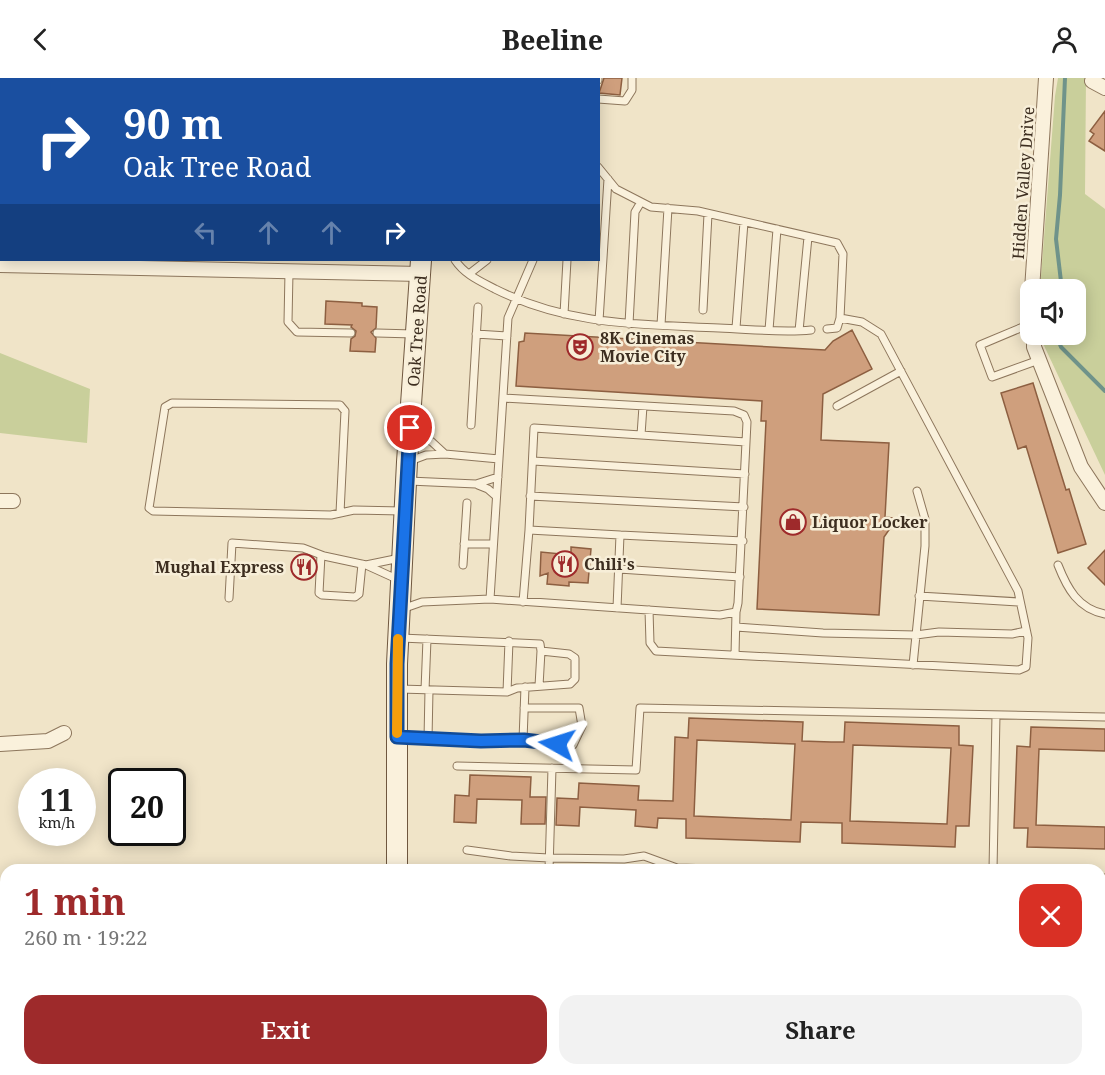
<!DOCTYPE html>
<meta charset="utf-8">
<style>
:root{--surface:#fff;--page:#f2f2f2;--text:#222;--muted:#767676;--accent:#9e2a2b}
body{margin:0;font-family:"Noto Serif",serif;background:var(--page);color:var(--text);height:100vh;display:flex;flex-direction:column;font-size:22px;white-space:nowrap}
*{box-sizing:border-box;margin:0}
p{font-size:20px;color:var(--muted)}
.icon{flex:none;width:33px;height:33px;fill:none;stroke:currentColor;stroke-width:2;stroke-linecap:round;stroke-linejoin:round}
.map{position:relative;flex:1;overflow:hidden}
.sheet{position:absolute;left:0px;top:786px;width:1106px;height:212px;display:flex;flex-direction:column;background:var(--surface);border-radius:18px 18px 0 0;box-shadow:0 3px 15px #0003}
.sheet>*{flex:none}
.guide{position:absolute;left:0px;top:0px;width:600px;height:183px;box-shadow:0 3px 15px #0003;background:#1a4fa0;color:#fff;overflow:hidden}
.fabs{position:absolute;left:1020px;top:201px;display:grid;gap:12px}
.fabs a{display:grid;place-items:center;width:66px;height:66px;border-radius:12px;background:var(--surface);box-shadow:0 3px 15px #0003;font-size:30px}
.speed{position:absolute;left:18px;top:690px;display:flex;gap:12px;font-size:30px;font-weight:700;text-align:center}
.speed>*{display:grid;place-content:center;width:78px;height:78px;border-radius:50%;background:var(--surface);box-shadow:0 3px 15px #0003;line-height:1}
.speed small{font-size:15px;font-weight:400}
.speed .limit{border:3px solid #111;border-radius:9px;background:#fff;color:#111}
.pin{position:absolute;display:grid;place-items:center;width:51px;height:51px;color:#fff;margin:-26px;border:3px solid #fff;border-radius:50%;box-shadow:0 2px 6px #0007}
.me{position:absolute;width:66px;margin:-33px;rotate:276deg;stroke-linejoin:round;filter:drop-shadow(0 0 4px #0008)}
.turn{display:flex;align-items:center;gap:21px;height:126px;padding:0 24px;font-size:27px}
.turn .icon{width:78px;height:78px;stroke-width:2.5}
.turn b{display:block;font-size:42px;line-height:51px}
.lanes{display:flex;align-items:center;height:57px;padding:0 24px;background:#0003;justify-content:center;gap:30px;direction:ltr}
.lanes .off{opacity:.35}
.round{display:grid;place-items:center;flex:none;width:63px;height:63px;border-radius:18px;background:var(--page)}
.head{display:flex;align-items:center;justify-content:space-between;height:102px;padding:0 24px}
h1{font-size:36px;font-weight:700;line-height:45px;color:var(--accent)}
.button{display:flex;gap:12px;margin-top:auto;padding:12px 24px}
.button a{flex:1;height:69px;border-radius:18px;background:var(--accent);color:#fff;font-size:24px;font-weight:700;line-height:69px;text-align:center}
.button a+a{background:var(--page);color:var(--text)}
header{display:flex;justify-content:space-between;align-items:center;height:78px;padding:0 24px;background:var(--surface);font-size:27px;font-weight:700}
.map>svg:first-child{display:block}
</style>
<header><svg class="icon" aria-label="back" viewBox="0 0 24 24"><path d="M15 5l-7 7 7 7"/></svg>Beeline<svg class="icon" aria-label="person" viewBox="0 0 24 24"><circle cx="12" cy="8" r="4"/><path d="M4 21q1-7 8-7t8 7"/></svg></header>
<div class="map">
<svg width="1105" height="997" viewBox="0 0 1105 997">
<rect width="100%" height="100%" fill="#f0e4c8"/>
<path fill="#c9cf9b" d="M1058,0h28l-1,116 20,15v266l-66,-140 37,-1v-44l-36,-1 15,-193z
M0,275l90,36 -3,54 -87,-10z"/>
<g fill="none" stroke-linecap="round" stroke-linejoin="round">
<path stroke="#6f938a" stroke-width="4" d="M1062,212l-6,-51 4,-44 5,-117
M1056,256l5,13 44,44"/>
</g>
<path fill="#cf9f7d" stroke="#8d5f41" stroke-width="1.5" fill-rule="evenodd" d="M604,0h18l-2,17 -21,-2z
M1105,33v40l-16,-10 5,-7 -4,-3z
M326,223l36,2v3l15,1 -1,21 -5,4 5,6 -1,14 -25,-1 1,-12 4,-3 1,-5 -5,-4 1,-2 -27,-1z
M852,252l20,39 -49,25 -2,46 68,3 -4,74 7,1 -1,9 -7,10 -5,78 -122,-6 9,-188h-5l1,-20 -246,-15 3,-44 5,-1 1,-8 300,17 8,-9z
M1033,305l33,107 3,-1 17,55 -28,9 -32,-107 -8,3 -17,-56z
M571,469l20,2 -3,34 -19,-1v4l-22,-2 1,-11 -8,3 1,-24 30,3z
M1105,472v35l-17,-17z
M689,640l114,4 -1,19 29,1h13l1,-20 114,4v19l14,1 -4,80h-13l-1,21 -113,-4v-20l-41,-1 -1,20 -114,-4v-19l-28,-1 -1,10 -22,-2 1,-16 -56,-3 -1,19 -23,-1 1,-27 21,1 1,-16 60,3 -1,14 35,1 2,-64 13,1zM697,662l98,4 -4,76 -97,-4zM853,667l98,3 -4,76 -97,-3z
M1031,649l74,2v22l-66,-2 -3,76 69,2v22l-78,-2 1,-19h-14l3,-82 13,1z
M470,697l61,2 -1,20h16l-1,27h-24l1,-24 -45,-1 -1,24 -22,-1 1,-27 14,1z"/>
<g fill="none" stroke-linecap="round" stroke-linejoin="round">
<g stroke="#8d765c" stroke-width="9">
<path id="service" d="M598,2v-2
M598,21l27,2 7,-11v-12
M598,89l18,22 35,18 47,4 139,32 6,11 -3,64 -3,10 -10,1
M455,182c10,15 25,21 40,29 74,37 144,35 224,39 30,1 62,5 92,2
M289,194l-1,50 9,10 54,1
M469,196l18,-14
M703,232l5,-96
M564,236l3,-54
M599,243l9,-142
M629,246l6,-112 6,-10
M1030,246l-50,21 12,32 47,-17
M661,247l7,-117
M736,250l8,-106
M769,252l8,-101
M799,253l9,-94
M377,255l37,1
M476,256l31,2
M837,328l64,-35
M471,347l7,-118
M412,351l20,13 13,12 54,5
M641,357l105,7
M410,383l16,-6 19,-1
M533,383l212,13
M409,403l67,3 22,-7
M478,407l10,4 8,7
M530,418l214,11
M340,435l5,-102 -5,-6 -168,-2 -7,4 -16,101 4,3 178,4 23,-5 48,1
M529,452l5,-102 107,7 2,-29
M620,457l123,6
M464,466h29
M321,477l-2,38 3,2 33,2 4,-3 3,-30
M463,487l4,-62
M1058,487c9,23 20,44 47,49
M619,491l121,8
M399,502l-33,-15 34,-7
M919,518l101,6
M229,520l3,-55 71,5 21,8 42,9
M490,521l18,-281 25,-58
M523,524l6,-72 91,5 -3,73
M402,531l20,-7 68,-3 230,16 16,-3 2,-9 9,-181 -3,-7 -10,-4 -231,-13
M649,532l1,33 6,8 363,19 7,-3 2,-29 -10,-47 -137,-257 -19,-12 -22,-4
M736,549l87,6 93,2 23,-3 73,2 14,-3
M735,577l1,-43
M913,587l12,-119v-27l-8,-28
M539,608l2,-35
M399,611l108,3 10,-4 53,-4 5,-5v-21l-6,-4 -28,-3 -1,-7 -139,-6
M425,612l2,-51
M507,614l2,-51
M399,659l82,4 42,-1 50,5 9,-19 -3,-18h-55
M428,661l1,-49
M523,662l2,-53
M457,688l179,4 4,-62 465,9
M467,772l44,6 38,2 75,1 20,-3 33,12 77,2
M549,792l3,-102
M993,792l3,-155
M1100,800h5
M1100,931h5
M424,992v5
M896,995l112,2
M256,997v-5"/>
</g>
<g stroke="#8d765c" stroke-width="16">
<path id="minor" d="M151,0l51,2
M285,2v-2
M1092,3l13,7
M0,187l421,9
M1032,212l14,-212
M1034,256v13l47,120 24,36
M0,423h13
M0,666l48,-3 16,-8
M1100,817h5
M0,945l3,44 -2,8
M1042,997v-5"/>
</g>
<g stroke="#6f573f" stroke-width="22">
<path id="secondary" d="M430,2v-2
M397,792v-206l10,-202 14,-202
M400,997v-5"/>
</g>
<use href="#service" stroke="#faf1dc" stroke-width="7"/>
<use href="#minor" stroke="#faf1dc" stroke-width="14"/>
<use href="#secondary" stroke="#faf1dc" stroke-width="20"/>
</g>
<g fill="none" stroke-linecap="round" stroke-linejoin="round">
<g stroke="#114b97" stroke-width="15">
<path id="route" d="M410,350l-13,236v73l84,4 43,-1 33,4"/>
</g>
<use href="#route" stroke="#1a73e8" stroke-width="10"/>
<path stroke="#f59e0b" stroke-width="10" d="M397,655l1,-94"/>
</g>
<defs>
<g id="theatre-ring" transform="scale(1.35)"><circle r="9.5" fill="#f7eed8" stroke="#9e2a2b" stroke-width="1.5"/><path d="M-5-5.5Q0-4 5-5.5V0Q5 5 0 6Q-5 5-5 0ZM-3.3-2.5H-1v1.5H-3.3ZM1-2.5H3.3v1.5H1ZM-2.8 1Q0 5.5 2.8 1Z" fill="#9e2a2b"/></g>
<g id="shop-ring" transform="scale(1.35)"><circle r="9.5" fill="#f7eed8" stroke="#9e2a2b" stroke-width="1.5"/><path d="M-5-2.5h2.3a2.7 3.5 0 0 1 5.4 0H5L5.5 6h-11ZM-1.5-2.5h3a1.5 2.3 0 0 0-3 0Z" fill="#9e2a2b"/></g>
<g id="restaurant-ring" transform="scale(1.35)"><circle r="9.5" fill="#f7eed8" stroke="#9e2a2b" stroke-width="1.5"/><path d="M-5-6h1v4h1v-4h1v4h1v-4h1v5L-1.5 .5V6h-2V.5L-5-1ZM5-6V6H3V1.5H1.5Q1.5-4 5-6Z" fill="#9e2a2b"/></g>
</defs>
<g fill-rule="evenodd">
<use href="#theatre-ring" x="580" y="269"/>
<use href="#shop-ring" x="793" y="444"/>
<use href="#restaurant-ring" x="565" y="486"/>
<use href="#restaurant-ring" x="304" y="489"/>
</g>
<g text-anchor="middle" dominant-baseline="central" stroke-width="5" stroke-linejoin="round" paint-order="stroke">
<g font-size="16" fill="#3d2e20" stroke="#f7eed8">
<text transform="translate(1023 105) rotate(-86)">Hidden Valley Drive</text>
<text transform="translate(417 253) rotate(-86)">Oak Tree Road</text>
</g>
<g font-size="16" font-weight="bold" fill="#3d2e20" stroke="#f7eed8" text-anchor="start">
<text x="600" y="260">8K Cinemas<tspan x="600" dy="18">Movie City</tspan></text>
<text x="812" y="444">Liquor Locker</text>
<text x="584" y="486">Chili's</text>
<text x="284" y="489" text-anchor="end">Mughal Express</text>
</g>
</g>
</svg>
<div class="fabs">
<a><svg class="icon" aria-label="sound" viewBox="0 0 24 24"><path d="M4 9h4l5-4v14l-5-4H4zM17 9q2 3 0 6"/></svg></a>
</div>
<div class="speed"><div>11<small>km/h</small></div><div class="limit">20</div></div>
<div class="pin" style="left:410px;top:350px;background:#d93025"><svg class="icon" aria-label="arrive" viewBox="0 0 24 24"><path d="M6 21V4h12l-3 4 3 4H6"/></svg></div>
<svg class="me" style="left:557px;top:666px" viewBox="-20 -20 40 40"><path d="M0-17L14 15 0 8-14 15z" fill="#1a73e8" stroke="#fff" stroke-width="4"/></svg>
<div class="guide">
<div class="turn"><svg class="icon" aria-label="right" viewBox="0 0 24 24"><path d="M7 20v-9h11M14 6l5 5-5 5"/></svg><div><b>90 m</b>Oak Tree Road</div></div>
<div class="lanes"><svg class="icon off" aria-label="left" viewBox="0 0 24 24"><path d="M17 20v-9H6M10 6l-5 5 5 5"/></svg><svg class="icon off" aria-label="ahead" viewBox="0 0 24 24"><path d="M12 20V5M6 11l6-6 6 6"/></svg><svg class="icon off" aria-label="ahead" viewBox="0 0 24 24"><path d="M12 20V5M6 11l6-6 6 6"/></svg><svg class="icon" aria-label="right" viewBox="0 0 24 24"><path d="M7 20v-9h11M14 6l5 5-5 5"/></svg></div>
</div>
<section class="sheet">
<div class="head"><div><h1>1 min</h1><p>260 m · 19:22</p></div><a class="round" style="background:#d93025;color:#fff"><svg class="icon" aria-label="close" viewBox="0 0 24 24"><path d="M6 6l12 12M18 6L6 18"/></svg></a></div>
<div class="button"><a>Exit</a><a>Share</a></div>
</section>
</div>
